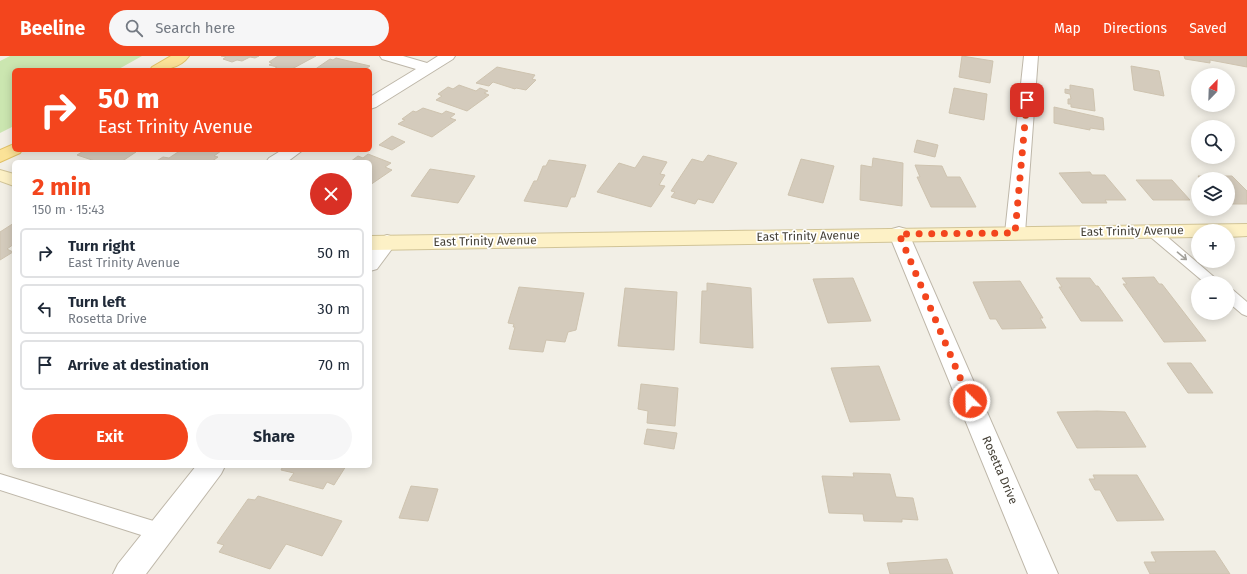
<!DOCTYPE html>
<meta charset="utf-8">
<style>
:root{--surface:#fff;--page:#f6f6f7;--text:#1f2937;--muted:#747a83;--line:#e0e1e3;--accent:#f3451d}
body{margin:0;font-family:"Fira Sans",sans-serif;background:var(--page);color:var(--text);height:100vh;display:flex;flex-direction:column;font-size:15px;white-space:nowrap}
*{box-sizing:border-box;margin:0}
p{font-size:13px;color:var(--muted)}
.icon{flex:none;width:22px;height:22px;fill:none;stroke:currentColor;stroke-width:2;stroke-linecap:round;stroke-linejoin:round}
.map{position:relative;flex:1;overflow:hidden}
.panel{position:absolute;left:12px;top:104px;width:360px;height:308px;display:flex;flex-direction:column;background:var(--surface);border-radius:6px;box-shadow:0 2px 10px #0003}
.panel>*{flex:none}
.hud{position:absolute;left:12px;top:12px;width:360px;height:84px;border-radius:6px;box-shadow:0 2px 10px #0003;background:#f3451d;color:#fff;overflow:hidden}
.needle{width:26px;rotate:23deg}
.fabs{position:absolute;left:1191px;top:12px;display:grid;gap:8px}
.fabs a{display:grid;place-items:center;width:44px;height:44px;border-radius:50%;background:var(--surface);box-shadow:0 2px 10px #0003;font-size:20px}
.pin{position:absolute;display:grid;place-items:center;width:34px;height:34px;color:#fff;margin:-17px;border-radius:8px;box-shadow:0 2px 6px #0006}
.me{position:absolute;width:44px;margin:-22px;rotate:337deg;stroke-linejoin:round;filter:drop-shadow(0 0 3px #0008)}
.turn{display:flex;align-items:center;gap:14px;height:84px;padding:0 20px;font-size:18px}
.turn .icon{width:52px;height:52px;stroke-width:2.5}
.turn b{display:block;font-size:28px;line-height:34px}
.round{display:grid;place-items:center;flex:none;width:42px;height:42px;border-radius:21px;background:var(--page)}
.overview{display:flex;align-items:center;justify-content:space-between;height:68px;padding:0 20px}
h1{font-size:24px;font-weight:700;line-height:30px;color:var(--accent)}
.action{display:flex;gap:8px;margin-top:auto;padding:8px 20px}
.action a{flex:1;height:46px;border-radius:24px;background:var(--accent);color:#fff;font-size:16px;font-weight:700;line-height:46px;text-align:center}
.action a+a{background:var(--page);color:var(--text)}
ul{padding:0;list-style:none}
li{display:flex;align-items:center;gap:12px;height:50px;margin:0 8px 6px;padding:0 12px;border:2px solid var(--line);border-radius:6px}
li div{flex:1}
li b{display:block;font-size:15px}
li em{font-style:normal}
header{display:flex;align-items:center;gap:24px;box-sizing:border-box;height:56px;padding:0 20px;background:var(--accent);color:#fff}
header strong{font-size:19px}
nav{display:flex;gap:22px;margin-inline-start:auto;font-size:14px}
.search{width:280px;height:36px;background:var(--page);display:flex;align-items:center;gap:10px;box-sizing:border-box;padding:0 14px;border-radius:22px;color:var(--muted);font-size:15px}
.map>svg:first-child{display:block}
</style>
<header>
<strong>Beeline</strong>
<div class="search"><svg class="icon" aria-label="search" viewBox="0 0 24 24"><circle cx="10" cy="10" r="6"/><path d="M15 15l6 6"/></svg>Search here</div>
<nav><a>Map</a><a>Directions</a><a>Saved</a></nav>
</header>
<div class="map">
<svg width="1247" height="518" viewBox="0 0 1247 518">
<rect width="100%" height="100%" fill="#f2efe6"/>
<path fill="#cbe6b0" d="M10,0h132l-25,14h-103v56l-14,7v-72z"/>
<path fill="#d4cbbc" stroke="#cec3af" d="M221,0h38l-4,2 -5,-1 -8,4 -5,-1 -5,2 -9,-3 3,-2z
M316,0l-26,14h-18l5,-3 -8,-2 3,-2 -3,-1 9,-6z
M962,0l31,5 -3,22 -31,-6z
M1184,0h63v11l-37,-7v3l-25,-4z
M336,2l34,8 -6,4h-50l16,-11 3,1z
M1131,10l28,5 5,25 -30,-6z
M497,11l38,8 -3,4 4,1 -10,10 -10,-2 -1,1 -22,-7 -4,4 -13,-3z
M459,29l17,6 4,-3 8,3 -4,2 5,2 -22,16 -31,-11 6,-4 -4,-2 10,-7 5,2z
M1070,29l23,4 2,22 -24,-4v-3h-3v-5h3l-1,-5 -5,-1v-4l5,1z
M954,32l33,6 -3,26 -35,-7z
M1054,51l49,11 1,12 -14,-2v2l-36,-7z
M423,52l19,6 4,-3 9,3 -5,4 6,2 -24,17 -34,-13 7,-4 -3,-1 11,-8 3,1z
M392,80l13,6 -13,8 -13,-5z
M917,84l21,5 -3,12 -21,-5z
M85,94h49l-2,1 4,1 -15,10h-23l-21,-7z
M181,94h37l3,1 -7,5 4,1 -7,5h-56l8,-5 6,1z
M368,98l23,9 -6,4 7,3 -22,15v-23h-20l8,-6 5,2z
M708,99l29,8 -24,40 -15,-4 -3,5 -24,-7 4,-5 -4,-1 21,-32 11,3z
M643,100l24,6 -7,12 5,1 -6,10 6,1 -14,21 -54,-15 22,-29 16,5z
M873,102l30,5 -1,43 -42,-6 1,-35 11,2z
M801,103l33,7 -11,37 -35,-8z
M549,104l37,5 -11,32h-4l-4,10 -43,-6 10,-20h3l6,-15h3z
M915,109l27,1 5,11h13l16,30h-45l-14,-30h3z
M430,113l45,7 -17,27 -47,-7z
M1090,116l2,3h13l21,25h-21l2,3h-25l-23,-30z
M1198,120h34l15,15v13h-19v-25h-28z
M1136,124h36l18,20h-37z
M14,167v21l-7,5 6,3 -13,8v-28z
M1154,221l5,7h3l44,57 -42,1 -41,-58h4l-5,-6z
M853,222l18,43 -43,2 -15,-44z
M1056,222h34l6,8h2l25,35h-42l-22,-34h3z
M1020,225l23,37h-3l6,10 -44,1 -6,-10h-6l-17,-37z
M707,227l44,5 2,60 -53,-5 2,-52h5z
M519,231l65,6 -8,37 -8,2 -3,10 -19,-2 -3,12 -34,-3 6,-22h-2l1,-3 -6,-1z
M625,232l52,4 -3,58 -56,-4z
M1167,307h24l22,30h-25z
M879,310l21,54 -50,2 -19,-54z
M641,328l37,4 -3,38 -28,-3 1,-12 -10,-2z
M1097,355l28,1 21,35 -69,1 -20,-36z
M647,373l30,4 -3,16 -30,-5z
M283,410h63l-12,19 -7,-3 -4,7 -34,-9 5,-7 -13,-3z
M853,417l37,1 6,23 17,1 5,22 -16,-1v3l-38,-1 -1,-7 -34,-1 -7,-37 32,1z
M1093,419h44l27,45 -47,1 -17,-31h-5l-6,-11h6z
M411,430l27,3 -10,32 -29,-3z
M258,440l84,25 -20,35 -36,-12 -16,25 -51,-17 5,-7 -7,-2 31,-44 7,1z
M1215,495l15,23h-80l-6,-12h12l-5,-10z
M947,503l6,15h-63l-3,-11z"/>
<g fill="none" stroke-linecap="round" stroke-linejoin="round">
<g stroke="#beb7a9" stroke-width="2">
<path id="lane" d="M1152,171l5,1 64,55h-16l-58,-49 -2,-3 2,-3z
M1228,233l5,1 14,12v14l-5,-2 -14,-12z
M0,418l160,49 7,2 3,7 -3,7 -7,2 -160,-51z"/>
</g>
<g stroke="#beb7a9" stroke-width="2">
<path id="street" d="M380,0h23l24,7 11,-7h17l-2,3 -77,48 -6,2v-12l46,-28 -34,-10z
M1024,0h14l-13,177 -3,5 -7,1 -7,-1 -3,-5z
M282,94h21l-16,12h-21l3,-4z
M899,171l7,2 3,5 149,340h-30l-139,-340 3,-5z
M387,179l7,2 3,5 -20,27 -7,2c0,-16 -2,-31 17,-36z
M196,410h29l-4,8 -75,100h-33l5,-10z"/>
</g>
<g stroke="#d1c497" stroke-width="2">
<path id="secondary" d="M0,114l14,4v12l-14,-5z
M1247,168v12l-19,1v-6h-30v6l-828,13v-14z"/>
</g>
<g stroke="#e0c067" stroke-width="2">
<path id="primary" d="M171,0h18c-9,13 -26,14 -39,14l2,-3z
M14,88v6h8l-2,3 -20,9v-12z"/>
</g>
<use href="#lane" fill="#fff" fill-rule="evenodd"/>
<use href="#street" fill="#fff" fill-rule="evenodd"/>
<use href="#secondary" fill="#fdf1c6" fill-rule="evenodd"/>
<use href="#primary" fill="#fbe297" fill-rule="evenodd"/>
</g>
<defs><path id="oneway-shaft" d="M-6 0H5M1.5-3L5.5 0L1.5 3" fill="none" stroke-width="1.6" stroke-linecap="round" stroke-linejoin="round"/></defs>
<use stroke="#a2a09a" href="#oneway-shaft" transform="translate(1182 200) rotate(40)"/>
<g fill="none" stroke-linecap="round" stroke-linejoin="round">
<path stroke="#f3451d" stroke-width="7" stroke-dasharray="0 12.6" d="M970,345l-71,-167 116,-1 12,-133"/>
</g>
<g text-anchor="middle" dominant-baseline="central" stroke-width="3.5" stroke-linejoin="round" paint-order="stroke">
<g font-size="12" fill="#454036" stroke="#fff">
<text transform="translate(1132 175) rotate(-1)">East Trinity Avenue</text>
<text transform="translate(808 180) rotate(-1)">East Trinity Avenue</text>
<text transform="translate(485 185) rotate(-1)">East Trinity Avenue</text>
<text transform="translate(1000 414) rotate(67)">Rosetta Drive</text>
</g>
</g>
</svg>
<div class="fabs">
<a><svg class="needle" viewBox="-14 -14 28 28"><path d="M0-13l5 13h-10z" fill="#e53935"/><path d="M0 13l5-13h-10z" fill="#747a83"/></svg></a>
<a><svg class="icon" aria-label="search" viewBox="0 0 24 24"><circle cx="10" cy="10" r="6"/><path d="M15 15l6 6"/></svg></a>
<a><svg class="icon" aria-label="layers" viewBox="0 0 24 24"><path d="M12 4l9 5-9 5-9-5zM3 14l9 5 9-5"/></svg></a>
<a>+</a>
<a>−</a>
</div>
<div class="pin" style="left:1027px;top:44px;background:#d93025"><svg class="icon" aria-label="arrive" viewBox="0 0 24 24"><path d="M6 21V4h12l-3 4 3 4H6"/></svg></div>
<svg class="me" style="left:970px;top:345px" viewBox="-20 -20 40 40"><circle r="17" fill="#f3451d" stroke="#fff" stroke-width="3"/><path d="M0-11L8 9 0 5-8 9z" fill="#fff"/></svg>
<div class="hud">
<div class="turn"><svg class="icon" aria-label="right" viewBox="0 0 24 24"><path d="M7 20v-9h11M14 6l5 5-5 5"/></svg><div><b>50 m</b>East Trinity Avenue</div></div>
</div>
<section class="panel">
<div class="overview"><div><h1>2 min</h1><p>150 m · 15:43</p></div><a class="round" style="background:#d93025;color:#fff"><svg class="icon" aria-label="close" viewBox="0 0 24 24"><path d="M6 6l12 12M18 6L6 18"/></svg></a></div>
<ul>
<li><svg class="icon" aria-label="right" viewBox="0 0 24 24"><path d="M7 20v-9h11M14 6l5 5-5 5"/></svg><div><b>Turn right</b><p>East Trinity Avenue</p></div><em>50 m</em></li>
<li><svg class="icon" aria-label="left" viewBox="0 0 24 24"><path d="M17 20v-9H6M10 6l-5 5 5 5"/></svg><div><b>Turn left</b><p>Rosetta Drive</p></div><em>30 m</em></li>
<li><svg class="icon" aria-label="arrive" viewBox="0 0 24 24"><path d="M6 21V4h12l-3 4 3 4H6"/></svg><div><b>Arrive at destination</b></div><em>70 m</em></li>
</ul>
<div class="action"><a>Exit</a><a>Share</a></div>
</section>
</div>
